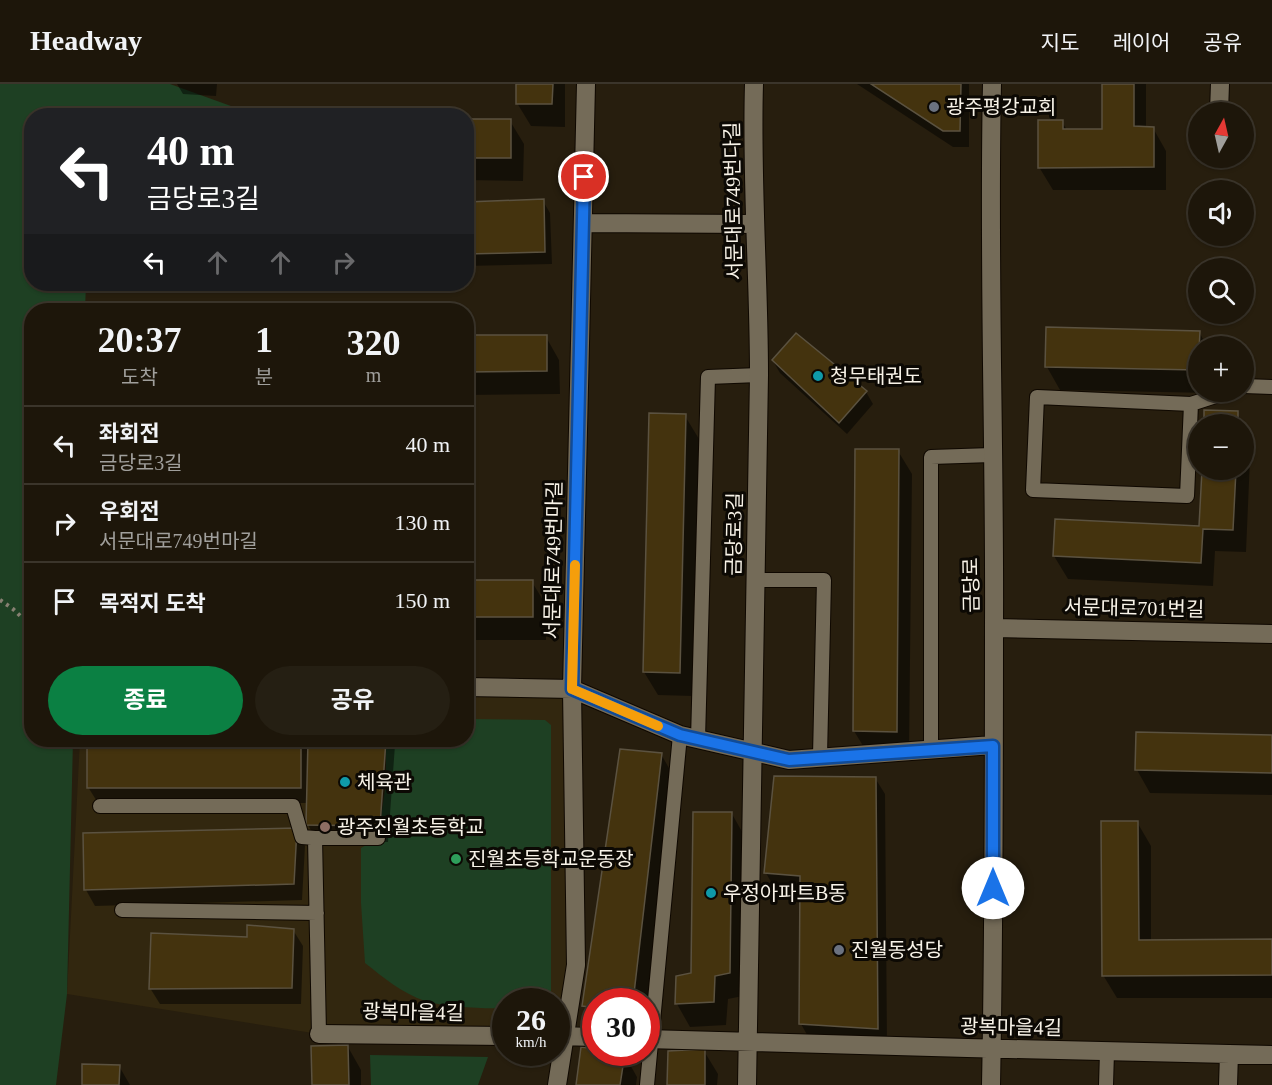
<!DOCTYPE html>
<html lang="ko">
<meta charset="utf-8">
<style>
:root{--surface:#1d160a;--page:#251f13;--text:#f1f3f6;--muted:#a09f9c;--line:#3b352b;--accent:#0b8043}
body{margin:0;font-family:"Times New Roman","Noto Sans KR",serif;background:var(--page);color:var(--text);height:100vh;display:flex;flex-direction:column;font-size:22px;white-space:nowrap}
*{box-sizing:border-box;margin:0}
p{font-size:20px;color:var(--muted)}
.icon{flex:none;width:33px;height:33px;fill:none;stroke:currentColor;stroke-width:2;stroke-linecap:round;stroke-linejoin:round}
.map{position:relative;flex:1;overflow:hidden}
.panel{position:absolute;left:24px;top:219px;width:450px;height:444px;display:flex;flex-direction:column;background:var(--surface);border-radius:24px;box-shadow:0 2px 4px #0004,0 0 0 2px var(--line)}
.panel>*{flex:none}
.guide{position:absolute;left:24px;top:24px;width:450px;height:183px;border-radius:24px;box-shadow:0 2px 4px #0004,0 0 0 2px var(--line);background:#202124;color:#fff;overflow:hidden}
.needle{width:39px;rotate:8deg}
.tools{position:absolute;left:1188px;top:18px;display:grid;gap:12px}
.tools a{display:grid;place-items:center;width:66px;height:66px;border-radius:50%;background:var(--surface);box-shadow:0 2px 4px #0004,0 0 0 2px var(--line);font-size:30px}
.speed{position:absolute;left:492px;top:904px;display:flex;gap:12px;font-size:30px;font-weight:700;text-align:center}
.speed>*{display:grid;place-content:center;width:78px;height:78px;border-radius:50%;background:var(--surface);box-shadow:0 2px 4px #0004,0 0 0 2px var(--line);line-height:1}
.speed small{font-size:15px;font-weight:400}
.speed .limit{border:9px solid #d22;background:#fff;color:#111}
.pin{position:absolute;display:grid;place-items:center;width:51px;height:51px;color:#fff;margin:-26px;border:3px solid #fff;border-radius:50%;box-shadow:0 2px 6px #0007}
.me{position:absolute;width:66px;margin:-33px;rotate:0deg;stroke-linejoin:round;filter:drop-shadow(0 0 4px #0008)}
.turn{display:flex;align-items:center;gap:21px;height:126px;padding:0 24px;font-size:27px}
.turn .icon{width:78px;height:78px;stroke-width:2.5}
.turn b{display:block;font-size:42px;line-height:51px}
.lanes{display:flex;align-items:center;height:57px;padding:0 24px;background:#0003;justify-content:center;gap:30px;direction:ltr}
.lanes .off{opacity:.35}
.eta{display:flex;justify-content:space-evenly;align-items:center;height:102px;text-align:center}
.eta b{font-size:36px;font-weight:700;line-height:42px}
.button{display:flex;gap:12px;margin-top:auto;padding:12px 24px}
.button a{flex:1;height:69px;border-radius:36px;background:var(--accent);color:#fff;font-size:24px;font-weight:700;line-height:69px;text-align:center}
.button a+a{background:var(--page);color:var(--text)}
ul{padding:0;list-style:none}
li{display:flex;align-items:center;gap:18px;height:78px;padding:0 24px;border-top:2px solid var(--line)}
li div{flex:1}
li b{display:block;font-size:22px}
li em{font-style:normal}
header{display:flex;align-items:center;gap:36px;box-sizing:border-box;height:84px;padding:0 30px;background:var(--surface);border-bottom:2px solid var(--line)}
header strong{font-size:28px}
nav{display:flex;gap:33px;margin-inline-start:auto;font-size:21px}
.map>svg:first-child{display:block}
</style>
<header>
<strong>Headway</strong>
<nav><a>지도</a><a>레이어</a><a>공유</a></nav>
</header>
<div class="map">
<svg width="1272" height="1001" viewBox="0 0 1272 1001">
<rect width="100%" height="100%" fill="#271e0e"/>
<path fill="#32270f" d="M467,603l105,2 4,225 -19,122 -1,-34h-50l-1,34 -186,-2 -252,-40 13,-254h386z"/>
<path fill="#1e4023" d="M0,0h170l72,26 4,5 -214,1v168h54l-1,26h-53v430h41l-6,254 -11,91h-56z
M467,635l78,1 6,5v268l-14,9h-31l-1,6c-20,1 -60,-1 -80,-7 -23,-8 -41,-23 -60,-38l-4,-60v-55l17,-10 8,-55v-43h80z
M370,971l118,2 -10,28h-107z"/>
<path fill="#0007" d="M177,0h40l-1,12 -33,-2z
M518,0h47v43l-34,-1 -14,-23z
M857,0h112v63h-16z
M1103,0h43v44h7l13,23v39h-113l-14,-23 23,-45 5,8h36z
M466,36l44,1 14,23 -1,37 -57,-1z
M543,117l7,12 2,51 -86,2v-63z
M1199,248l8,14h-9v46l13,1 -151,-3 -13,-23z
M466,253h80l13,23 1,34 -94,1z
M773,277l93,31 7,12 -26,30 -67,-61z
M1206,327l31,2 14,23 -5,116 -31,-1 -2,35 -145,-7 -14,-23 147,-29 2,-57h41v-46h-39z
M650,331l35,1 14,23 -6,257 -35,-1 -14,-23z
M898,367l14,23 -3,280h-41l-14,-23z
M466,498h66l14,23v35h-80z
M1272,652v59l-122,-2 -13,-23z
M89,656h304l2,5 -7,97 -71,-1 -9,-16v-22h-210l-10,-16z
M661,670l13,23 -28,243v-18h-50v24l-12,-20z
M875,694l10,16 2,251 -77,-5 -9,-16v-133l-26,-2 -9,-16z
M732,730l13,23 -2,159 -15,3 -2,26 -36,2 -13,-23 15,-30z
M1137,738l14,24v95h121v57h-155l-14,-23z
M296,745l9,17 -3,54 -207,6 -9,-16z
M293,846l10,16 -2,58h-141l-10,-16 98,-49z
M348,963l13,23v15h-48z
M704,967l14,23 -1,11h-48z
M596,969l28,1 13,23 -1,8h-58z
M119,982l11,19h-47z"/>
<path fill="#44330e" stroke="#5b5240" stroke-width="1.5" d="M516,0h37l-1,20h-36z
M871,0h90l-1,47h-17z
M1102,0h32v42l20,1v40l-116,1v-48h25v9h39z
M466,35h45v39h-45z
M544,115l1,53 -79,2v-52z
M1046,243l154,4 -2,39 -153,-3z
M796,249l71,58 -28,32 -67,-63z
M466,251h81v36l-81,1z
M1204,326l34,1v13h-34z
M649,329l37,1 -6,259 -37,-1z
M855,365h44l-2,283 -44,-1z
M1202,386h34l-3,60 -30,-1 -2,34 -148,-7 2,-37 144,7z
M466,496h67v37h-67z
M1136,648l136,3v38l-137,-3z
M87,656h214v48h-214z
M308,656h78l-6,86 -74,-1z
M620,665l42,4 -29,249h-37v6l-14,-2z
M774,692l102,1 2,252 -79,-5 1,-148 -36,-3z
M693,728h39l-2,161 -15,3 -1,26 -39,2 1,-28 15,-3z
M1101,737h37l1,119 133,-1v36l-170,1z
M297,744l-3,56 -210,6 -1,-57z
M247,841l47,4 -2,59 -143,1 2,-56 96,4z
M348,961l1,40h-37l-1,-39z
M581,963l15,2v4h29l-5,32h-44z
M705,965v36h-38l1,-34z
M82,980l38,1 -1,20h-37z"/>
<g fill="none" stroke-linecap="round" stroke-linejoin="round">
<g stroke="#0f0800" stroke-width="16">
<path id="lane" d="M1244,302l28,1
M1191,320l-4,92 -154,-6 4,-93 154,7 37,-12
M756,496h68l-4,176
M698,655l10,-362 51,-2
M931,666v-293l61,-2
M100,722h193l9,31 13,1
M122,826l195,3
M319,950l-4,-196h63
M647,1001l33,-350
M1106,1001l1,-33"/>
</g>
<g stroke="#0f0800" stroke-width="20">
<path id="street" d="M1219,28l1,-28
M583,139l172,1
M994,544l278,6
M466,603l106,2 108,46 109,25 204,-15
M319,950l187,2
M556,952l40,1
M646,955c209,6 417,12 626,16
M557,1001l19,-120 -4,-276 14,-605
M747,1001l12,-710c0,-97 -8,-194 -5,-291
M991,1001c3,-153 3,-305 3,-458 1,-181 -6,-362 -2,-543
M1228,1001l1,-31"/>
</g>
<path stroke="#878072" stroke-width="4" stroke-dasharray="3 4.5" stroke-linecap="butt" d="M0,516l13,9 19,18"/>
<use href="#lane" stroke="#746b58" stroke-width="14"/>
<use href="#street" stroke="#746b58" stroke-width="18"/>
</g>
<g fill="none" stroke-linecap="round" stroke-linejoin="round">
<g stroke="#114b97" stroke-width="15">
<path id="route" d="M584,93l-12,512 108,46 109,25 204,-14v142"/>
</g>
<use href="#route" stroke="#1a73e8" stroke-width="10"/>
<path stroke="#f59e0b" stroke-width="10" d="M575,481l-3,124 86,37"/>
</g>
<g fill="#6b7280" stroke="#0c0904" stroke-width="2">
<circle cx="934" cy="23" r="6"/>
<circle cx="839" cy="866" r="6"/>
</g>
<g fill="#0f9aa8" stroke="#0c0904" stroke-width="2">
<circle cx="818" cy="292" r="6"/>
<circle cx="345" cy="698" r="6"/>
<circle cx="711" cy="809" r="6"/>
</g>
<circle fill="#8d6e63" stroke="#0c0904" stroke-width="2" cx="325" cy="743" r="6"/>
<circle fill="#2e9e5b" stroke="#0c0904" stroke-width="2" cx="456" cy="775" r="6"/>
<g text-anchor="middle" dominant-baseline="central" stroke-width="6" stroke-linejoin="round" paint-order="stroke">
<g font-size="20" fill="#f8f3e8" stroke="#0c0904" text-anchor="start">
<text x="946" y="23">광주평강교회</text>
<text x="830" y="292">청무태권도</text>
<text x="357" y="698">체육관</text>
<text x="337" y="743">광주진월초등학교</text>
<text x="468" y="775">진월초등학교운동장</text>
<text x="723" y="809">우정아파트B동</text>
<text x="851" y="866">진월동성당</text>
</g>
<g font-size="20" fill="#f8f3e8" stroke="#0c0904">
<text transform="translate(733 117) rotate(-91)">서문대로749번다길</text>
<text transform="translate(734 450) rotate(-89)">금당로3길</text>
<text transform="translate(553 476) rotate(-89)">서문대로749번마길</text>
<text transform="translate(971 501) rotate(-91)">금당로</text>
<text transform="translate(1134 524) rotate(1)">서문대로701번길</text>
<text transform="translate(413 928) rotate(1)">광복마을4길</text>
<text transform="translate(1011 943) rotate(1)">광복마을4길</text>
</g>
</g>
</svg>
<div class="tools">
<a><svg class="needle" viewBox="-14 -14 28 28"><path d="M0-13l5 13h-10z" fill="#e53935"/><path d="M0 13l5-13h-10z" fill="#a09f9c"/></svg></a>
<a><svg class="icon" aria-label="sound" viewBox="0 0 24 24"><path d="M4 9h4l5-4v14l-5-4H4zM17 9q2 3 0 6"/></svg></a>
<a><svg class="icon" aria-label="search" viewBox="0 0 24 24"><circle cx="10" cy="10" r="6"/><path d="M15 15l6 6"/></svg></a>
<a>+</a>
<a>−</a>
</div>
<div class="speed"><div>26<small>km/h</small></div><div class="limit">30</div></div>
<div class="pin" style="left:584px;top:93px;background:#d93025"><svg class="icon" aria-label="arrive" viewBox="0 0 24 24"><path d="M6 21V4h12l-3 4 3 4H6"/></svg></div>
<svg class="me" style="left:993px;top:804px" viewBox="-20 -20 40 40"><circle r="19" fill="#fff"/><path d="M0-13L10 11 0 6-10 11z" fill="#1a73e8"/></svg>
<div class="guide">
<div class="turn"><svg class="icon" aria-label="left" viewBox="0 0 24 24"><path d="M17 20v-9H6M10 6l-5 5 5 5"/></svg><div><b>40 m</b>금당로3길</div></div>
<div class="lanes"><svg class="icon" aria-label="left" viewBox="0 0 24 24"><path d="M17 20v-9H6M10 6l-5 5 5 5"/></svg><svg class="icon off" aria-label="ahead" viewBox="0 0 24 24"><path d="M12 20V5M6 11l6-6 6 6"/></svg><svg class="icon off" aria-label="ahead" viewBox="0 0 24 24"><path d="M12 20V5M6 11l6-6 6 6"/></svg><svg class="icon off" aria-label="right" viewBox="0 0 24 24"><path d="M7 20v-9h11M14 6l5 5-5 5"/></svg></div>
</div>
<section class="panel">
<div class="eta">
<div><b>20:37</b><p>도착</p></div>
<div><b>1</b><p>분</p></div>
<div><b>320</b><p>m</p></div>
</div>
<ul>
<li><svg class="icon" aria-label="left" viewBox="0 0 24 24"><path d="M17 20v-9H6M10 6l-5 5 5 5"/></svg><div><b>좌회전</b><p>금당로3길</p></div><em>40 m</em></li>
<li><svg class="icon" aria-label="right" viewBox="0 0 24 24"><path d="M7 20v-9h11M14 6l5 5-5 5"/></svg><div><b>우회전</b><p>서문대로749번마길</p></div><em>130 m</em></li>
<li><svg class="icon" aria-label="arrive" viewBox="0 0 24 24"><path d="M6 21V4h12l-3 4 3 4H6"/></svg><div><b>목적지 도착</b></div><em>150 m</em></li>
</ul>
<div class="button"><a>종료</a><a>공유</a></div>
</section>
</div>
